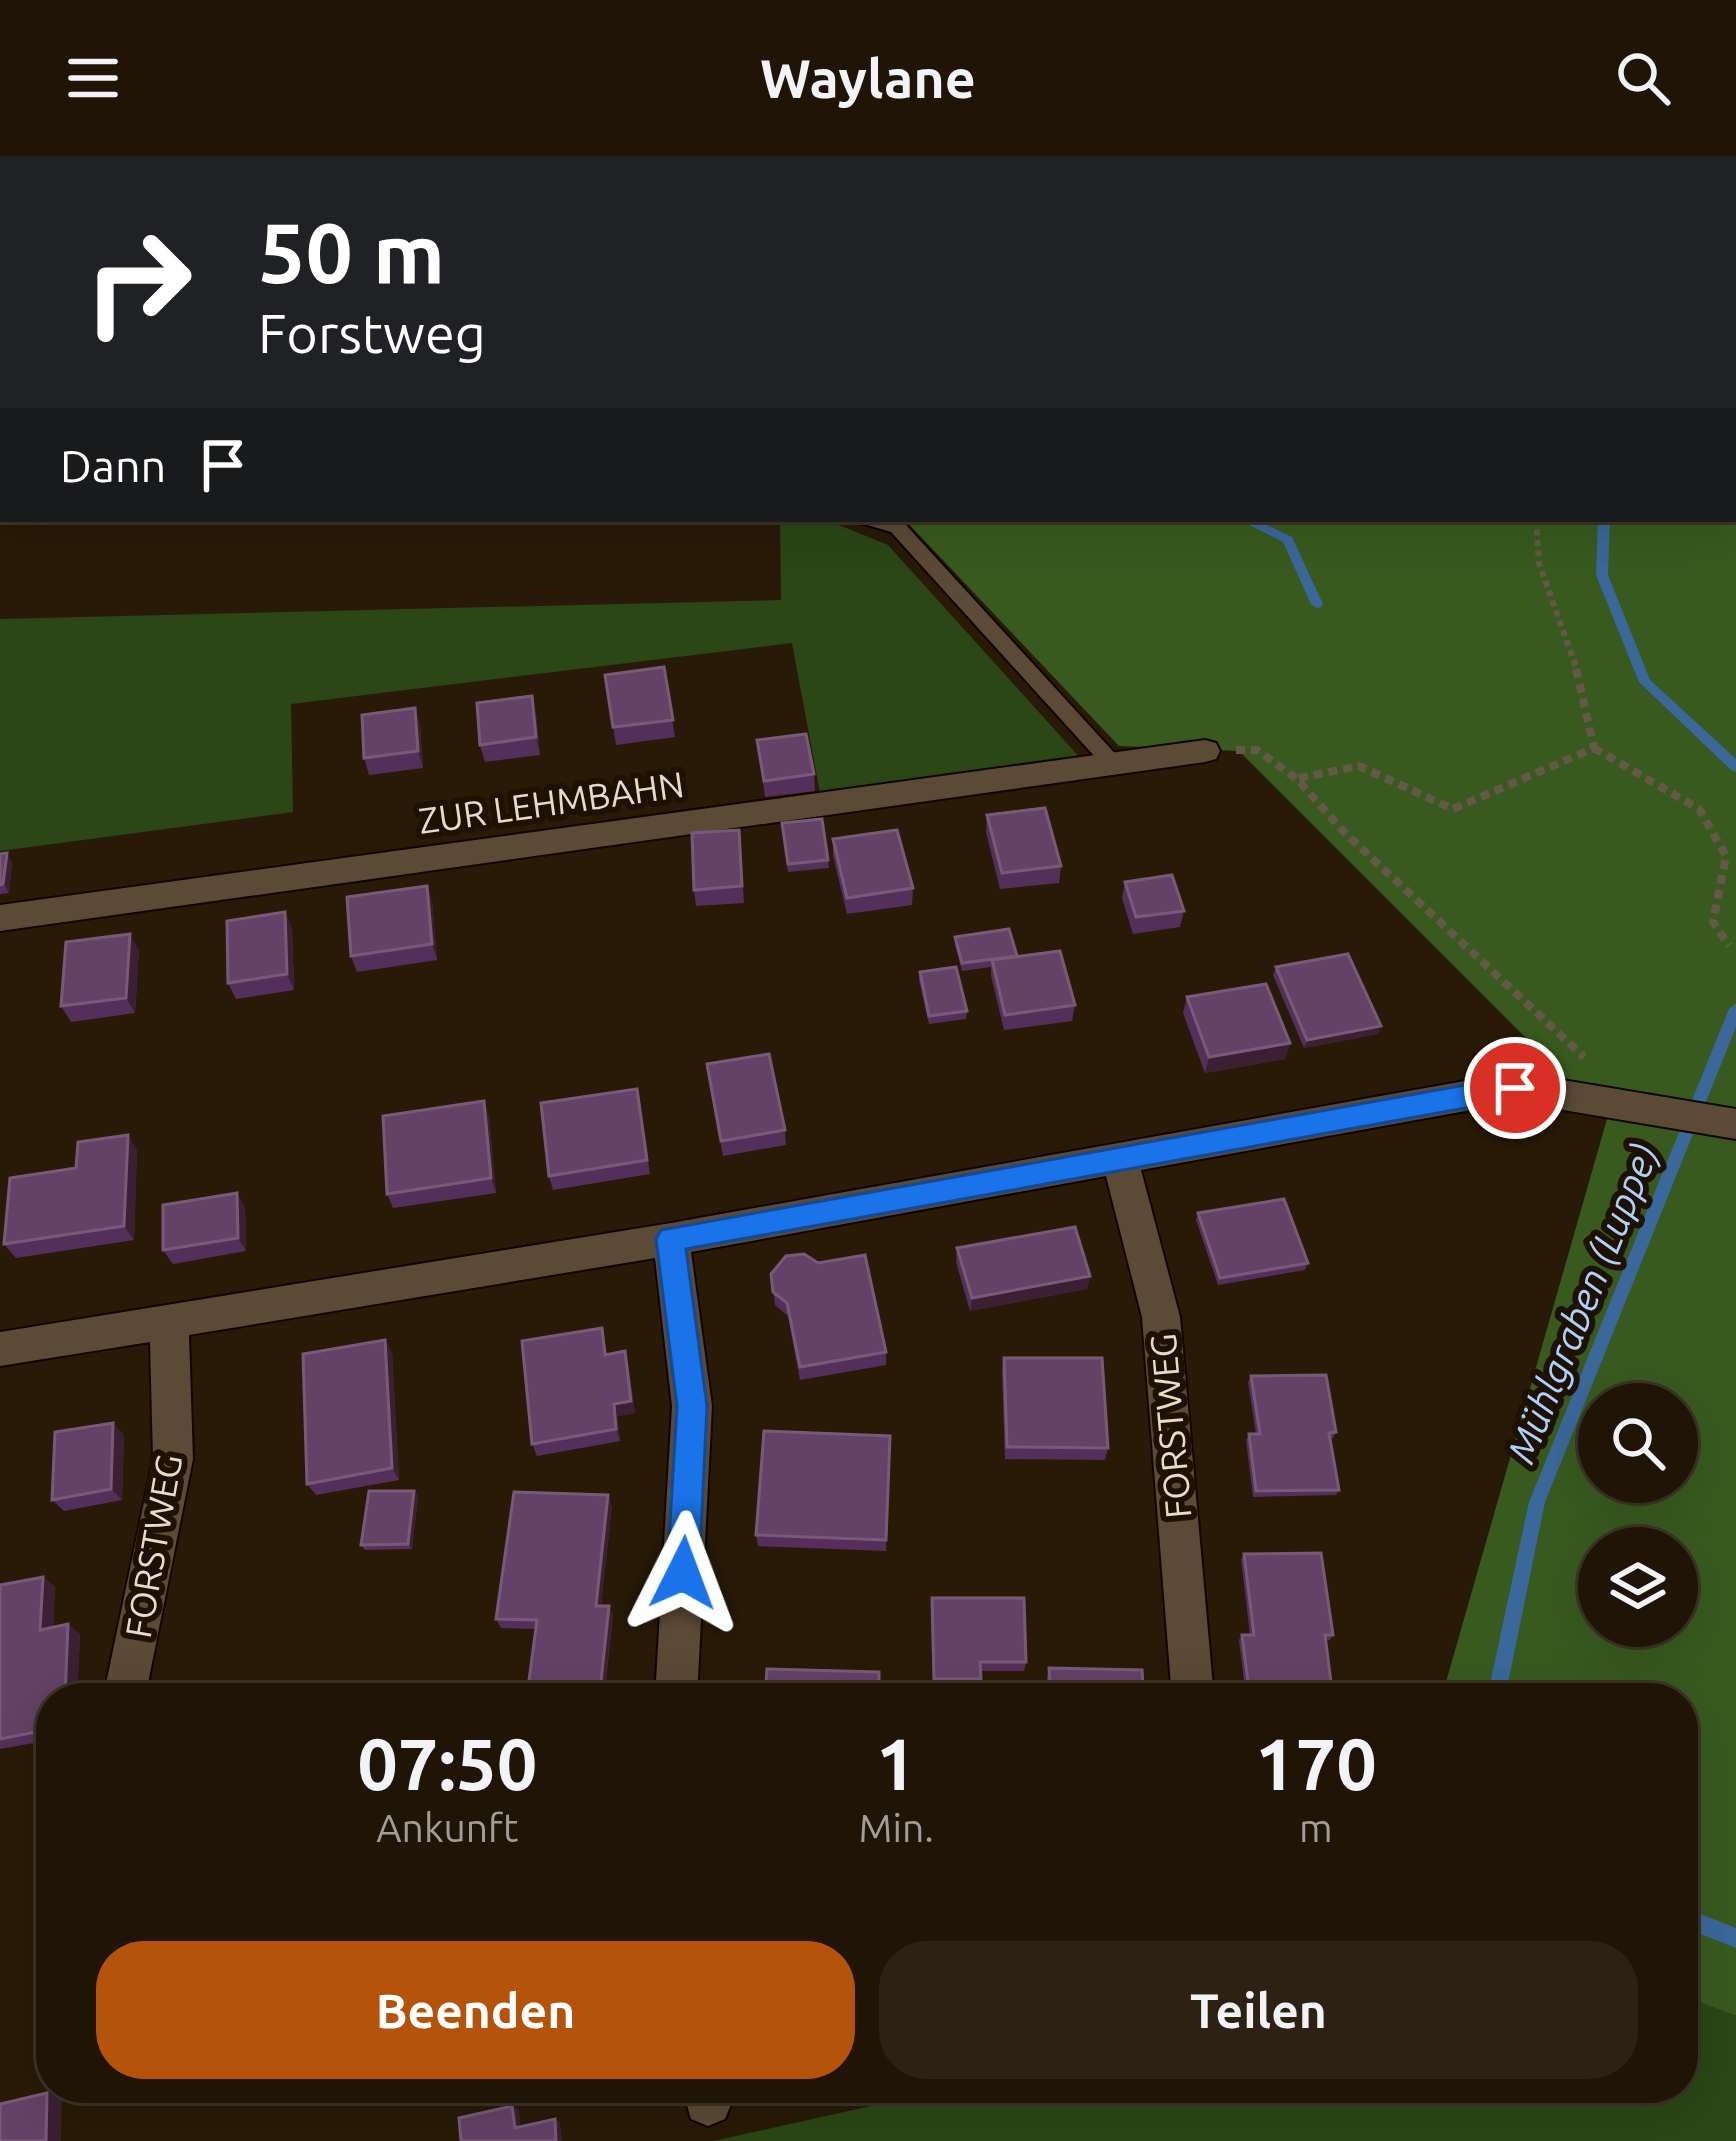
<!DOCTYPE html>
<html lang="de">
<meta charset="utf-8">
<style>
:root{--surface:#1f1405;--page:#2c2113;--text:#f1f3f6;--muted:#a19e9a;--line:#3c3327;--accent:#b45309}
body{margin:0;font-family:Ubuntu,sans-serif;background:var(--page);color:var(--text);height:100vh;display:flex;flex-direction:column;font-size:45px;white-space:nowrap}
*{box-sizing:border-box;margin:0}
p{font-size:39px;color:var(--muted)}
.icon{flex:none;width:66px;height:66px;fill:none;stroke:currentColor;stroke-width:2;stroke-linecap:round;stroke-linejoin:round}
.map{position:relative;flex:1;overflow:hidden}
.details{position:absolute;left:36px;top:1527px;width:1662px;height:420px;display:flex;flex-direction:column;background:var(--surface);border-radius:48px;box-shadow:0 12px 48px #0002,0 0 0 3px var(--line)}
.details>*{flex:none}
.top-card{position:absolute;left:0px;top:0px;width:1737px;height:366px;box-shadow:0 12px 48px #0002,0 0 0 3px var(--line);background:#202124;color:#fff;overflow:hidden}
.fabs{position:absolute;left:1578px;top:1227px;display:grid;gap:24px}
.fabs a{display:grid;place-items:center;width:120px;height:120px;border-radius:50%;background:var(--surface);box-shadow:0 12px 48px #0002,0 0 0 3px var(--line);font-size:60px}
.pin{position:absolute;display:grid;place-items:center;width:102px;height:102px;color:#fff;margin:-51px;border:6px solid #fff;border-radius:50%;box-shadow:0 3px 12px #0007}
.me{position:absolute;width:132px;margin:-66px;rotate:3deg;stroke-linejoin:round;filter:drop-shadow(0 0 9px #0008)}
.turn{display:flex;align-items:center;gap:42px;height:252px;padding:0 60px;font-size:54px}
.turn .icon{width:156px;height:156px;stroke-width:2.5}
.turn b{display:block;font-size:84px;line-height:102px}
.then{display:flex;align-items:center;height:114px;padding:0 60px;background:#0003;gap:24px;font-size:45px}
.eta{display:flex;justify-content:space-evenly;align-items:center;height:204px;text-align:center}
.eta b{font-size:72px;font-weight:700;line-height:84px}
.cta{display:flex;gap:24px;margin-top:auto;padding:24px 60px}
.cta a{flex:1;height:138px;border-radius:48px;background:var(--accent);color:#fff;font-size:48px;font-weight:700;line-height:138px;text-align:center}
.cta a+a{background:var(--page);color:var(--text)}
header{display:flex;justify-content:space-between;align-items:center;height:156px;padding:0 60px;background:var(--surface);font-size:54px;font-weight:700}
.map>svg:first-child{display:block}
</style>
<header><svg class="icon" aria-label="menu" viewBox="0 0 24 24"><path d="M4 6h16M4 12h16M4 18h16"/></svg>Waylane<svg class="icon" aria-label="search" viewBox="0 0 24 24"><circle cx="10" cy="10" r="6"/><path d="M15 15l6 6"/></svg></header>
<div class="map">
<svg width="1736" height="1985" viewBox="0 0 1736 1985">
<rect width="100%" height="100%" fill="#291a07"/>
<path fill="#2a4715" d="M780,363l49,2 59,24 194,215 -262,33 -28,-150 -501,61 2,108 -293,39v-232l781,-19z
M1683,1840l53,20v125h-1023l239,-53h731z"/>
<path fill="#385a1f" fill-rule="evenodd" d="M535,0h543l1,3h-540z
M1154,0h582v1860l-53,-20v-298h-231l-6,-16 161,-563 -368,-368 -120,-5 -215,-227h830v-360zM1599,1248h78v78h-78zM1599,1392h78v78h-78z"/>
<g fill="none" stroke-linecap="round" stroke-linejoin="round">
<path fill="#3b689a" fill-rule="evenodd" d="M824,0h11l2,3h-11z
M1332,0h11l3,3h-11z
M1701,0h13l3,3h-13z
M1734,12l2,1v6l-2,-1z
M1238,363h16l38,18 31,67 -2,3 -4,1 -6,-4 -28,-62z
M1598,363h12l-2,56 42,105 86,79v13l-5,-2 -92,-88 -43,-107z
M1736,847v24l-191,475 -40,196h-18l42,-196 200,-493z
M1683,1751l53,21v20l-53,-21z"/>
<g stroke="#110500" stroke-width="4">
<path id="lane" d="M478,0h16l1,2 -15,1z
M859,363h30l16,5 215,235 3,5 -3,5h-14l-215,-237 -30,-9z"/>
</g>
<g stroke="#110500" stroke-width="4">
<path id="street" d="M159,0h24v3h-24z
M0,341h3v18h-3z
M1205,584l11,3 4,8 -4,8 -11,3 -1205,169v-26z
M1515,916l221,37v30l-221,-37 -374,68 39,147 34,381h-42l-30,-381 -36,-141 -415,76 21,154 -15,292h-42l17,-292 -17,-148 -466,77 4,124 -48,239h-42l50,-239 -3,-117 -150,24v-34l671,-109z
M682,1932h48l2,14 -7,17 -17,7 -17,-7z"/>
</g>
<path stroke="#655847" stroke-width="6" stroke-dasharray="6 4.5" stroke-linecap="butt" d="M1536,363l3,44 37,104"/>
<path stroke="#655847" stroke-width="8" stroke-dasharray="9 6" stroke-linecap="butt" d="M1594,592l105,61 27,47 -13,66 16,24
M1236,594h21l40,29 46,52 241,226
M1299,622l60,-12 94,43 141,-61 -19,-84"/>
<use href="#lane" fill="#5b4a35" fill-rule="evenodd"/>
<use href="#street" fill="#5b4a35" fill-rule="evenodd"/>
</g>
<path fill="#552f5b" d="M0,263h3v81h-3z
M664,511l11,70 -59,8 -11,-70z
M536,557l4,42 -55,7 -5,-17z
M420,569l3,43 -54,7 -5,-17z
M757,584l57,34 1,17 -50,6z
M987,659l74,51 -2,17 -59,6 -14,-57z
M782,667l46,37 1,8 -41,4z
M739,674l5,73 -48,3 -2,-16z
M833,683l80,49 -1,17 -65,9 -14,-58z
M0,698l12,8 -3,31 -9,1z
M1125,726l59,29 -4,16 -47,7 -11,-36z
M427,730l5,16 5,58 -80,12 -6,-16z
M285,756l7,17 2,61 -58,9 -8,-16z
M955,781l62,20 58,48 -3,16 -68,9 -13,-54v-9l-29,4 -7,-26z
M139,794l-4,63 -64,9 -10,-16z
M1276,811l105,59 -3,8 -74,14 -31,-73z
M920,816l47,39 -1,8 -37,5 -10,-44z
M1187,841l103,46 -5,16 -80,14 -22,-60z
M707,908l78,66 1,15 -63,11z
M637,933l13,85 -97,16 -4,-14z
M489,960l7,77 -103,15 -6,-14z
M137,994l-3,90 -118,18 -12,-14 72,-76z
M245,1051l1,44 -73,13 -10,-14z
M1198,1057l110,50 -3,7 -87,15 -22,-65z
M957,1092l133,28 -3,13 -117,22 -14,-49z
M771,1118l115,78v13l-86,15 -12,-64 -13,-11z
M602,1172l5,26 21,10 7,49 -18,3 3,25 -83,15 -5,-12z
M385,1184l7,13 7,127 -83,15 -9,-11z
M1004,1202l104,90 -3,12 -100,-1 -3,-89z
M1251,1220l85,56 -3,6 -3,1 9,51 -3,5 -83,2 -7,-57 3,-6h7l-8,-52z
M113,1267l11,12 -2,65 -58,11 -12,-11z
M890,1280l-4,115 -128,-5 -2,-11z
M414,1335l4,5 -6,53 -47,1 -4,-5z
M612,1350l-11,100h8l4,10 -9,82 -71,-1 -5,-9 8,-59 -35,-1 -5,-9z
M1244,1398l89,81 -3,5h-5l8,58h-87l-7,-58 3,-5h8l-9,-76z
M43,1421l12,10 -2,40 27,7 -3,64h-26v42l-51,9v-164z
M932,1442l94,64 -2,9h-44l-1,17h-46z
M1049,1512l95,30h-97v-21z
M157,1932v6l-55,11 -14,-3z
M520,1932h90l-83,15 -6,-3z"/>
<path fill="#3d1f34" d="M532,540l4,17 4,42 -4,-18z
M415,552l5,17 3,43 -5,-17z
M7,697l5,9 -3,31 -6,-9z
M427,730l5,16 5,58 -5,-16z
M285,756l7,17 2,61 -7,-16z
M130,778l9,16 -4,63 -9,-15z
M1381,870l-3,8 -74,14 3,-8z
M1290,887l-5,16 -80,14 4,-16z
M484,945l5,15 7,77 -5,-15z
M128,979l9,15 -3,90 -10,-14z
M237,1037l8,14 1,44 -8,-13z
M1090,1120l-3,13 -117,22 2,-13z
M385,1184l7,13 7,127 -7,-12z
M625,1195l10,62 -18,3 3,25 -4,-12 -2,-25z
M113,1267l11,12 -2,65 -11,-11z
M414,1335l4,5 -6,53 -4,-5z
M608,1339l4,11 -12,110 -4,-10z
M43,1421l12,10 -2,52 -13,-9z
M609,1450l4,10 -10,82 -3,-7z
M68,1468l12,10 -3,64h-12z
M144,1932h13v6l-13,-3z
M47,1937l15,3 -1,45h-15z
M512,1950l7,3 2,21 -6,-2z
M555,1963l5,3 2,19h-6z"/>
<path fill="#644167" stroke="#785a78" stroke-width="3" d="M193,0h290v3h-292z
M0,263h3v63h-3z
M664,511l9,53 -60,7 -8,-52z
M532,540l4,41 -56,8 -3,-42z
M415,552l3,43 -54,7 -2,-43z
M806,578l8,40 -50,7 -7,-41z
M1045,652l16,58 -59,7 -15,-58z
M822,663l6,41 -40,4 -6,-41z
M739,674l3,56 -48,4 -2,-57z
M897,674l16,58 -66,10 -14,-59z
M7,697l-4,31 -3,1v-31z
M1172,719l12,36 -48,6 -11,-35z
M427,730l5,58 -81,12 -4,-59z
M285,756l2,62 -59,9 -1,-62z
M1009,773l8,27 -55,7 -7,-26z
M130,778l-4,64 -65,8 5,-64z
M1060,795l15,54 -70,10 -13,-55z
M1348,798l33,72 -74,14 -31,-73z
M956,811l11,44 -38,5 -9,-44z
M1266,828l24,59 -81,14 -22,-60z
M769,898l16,76 -64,11 -14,-77z
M637,933l10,71 -98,16 -8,-73z
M484,945l7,77 -104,16 -4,-78z
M128,979l-4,91 -120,18 6,-66 66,-10 2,-26z
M237,1037l1,45 -75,12v-45z
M1284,1043l24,64 -88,15 -22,-65z
M1075,1071l15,49 -118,22 -15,-50z
M804,1098l14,9 47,-8 21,97 -86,15 -13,-64 -14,-11 -2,-18 15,-18z
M602,1172l3,27 20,-4 6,50 -17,3 2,25 -84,15 -10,-103z
M385,1184l7,128 -85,16 -4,-130z
M1004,1202h98l6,90 -101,-1z
M1326,1219l10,57 -7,1 10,57 -83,1 -7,-57h11l-9,-58z
M113,1267l-2,66 -59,11 3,-68z
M764,1275l126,5 -4,104 -130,-5z
M369,1335h45l-6,53 -47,1z
M514,1336l94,3 -12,111h13l-9,85 -72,-3 9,-68 -41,-1z
M1321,1397l12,82h-8l8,63h-83l-8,-63h12l-10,-81z
M43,1421l-3,53 28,-6 -3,74h-14v31l-51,10v-154z
M932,1442h92l2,64h-46l1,17h-47z
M1049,1512l93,2 2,28h-93z
M767,1513l112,3v26h-114z
M89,1932h55v3l-56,11z
M520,1932h68l-67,12z
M47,1937l-1,48h-46v-37z
M512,1950l3,22 40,-9 1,22h-95l-2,-23z"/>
<path fill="#1a73e8" stroke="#114b97" stroke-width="3" d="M1515,920l14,12 -14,11 -829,150 21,157 -8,167 -5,10 -11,5 -11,-5 -5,-10 10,-167 -21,-167 5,-9z"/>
<g text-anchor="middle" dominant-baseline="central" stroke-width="12" stroke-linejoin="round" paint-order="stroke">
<g font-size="36" fill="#e5dbcf" stroke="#1f1101">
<text transform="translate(551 646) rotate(-8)">ZUR LEHMBAHN</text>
<text transform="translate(1170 1270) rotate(-95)">FORSTWEG</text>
<text transform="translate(153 1390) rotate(-80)">FORSTWEG</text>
</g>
<g font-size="39" font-style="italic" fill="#abd1fe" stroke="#1f1101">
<text transform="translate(1582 1147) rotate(-68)">Mühlgraben (Luppe)</text>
</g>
</g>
</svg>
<div class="fabs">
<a><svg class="icon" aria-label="search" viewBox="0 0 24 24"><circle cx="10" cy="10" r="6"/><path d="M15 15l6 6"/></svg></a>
<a><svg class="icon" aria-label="layers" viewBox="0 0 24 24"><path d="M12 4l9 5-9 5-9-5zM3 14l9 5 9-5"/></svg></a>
</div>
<div class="pin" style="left:1515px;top:932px;background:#d93025"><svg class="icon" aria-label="arrive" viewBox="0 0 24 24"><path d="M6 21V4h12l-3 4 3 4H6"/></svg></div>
<svg class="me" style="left:683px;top:1417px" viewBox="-20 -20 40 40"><path d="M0-17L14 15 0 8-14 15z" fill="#1a73e8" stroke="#fff" stroke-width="4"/></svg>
<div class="top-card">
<div class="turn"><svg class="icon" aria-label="right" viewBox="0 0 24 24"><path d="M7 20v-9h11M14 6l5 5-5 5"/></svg><div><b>50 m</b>Forstweg</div></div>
<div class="then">Dann<svg class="icon" aria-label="arrive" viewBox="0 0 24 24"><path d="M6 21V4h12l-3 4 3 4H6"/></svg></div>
</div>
<section class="details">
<div class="eta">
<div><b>07:50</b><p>Ankunft</p></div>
<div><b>1</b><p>Min.</p></div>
<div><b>170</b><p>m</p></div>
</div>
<div class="cta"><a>Beenden</a><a>Teilen</a></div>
</section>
</div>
